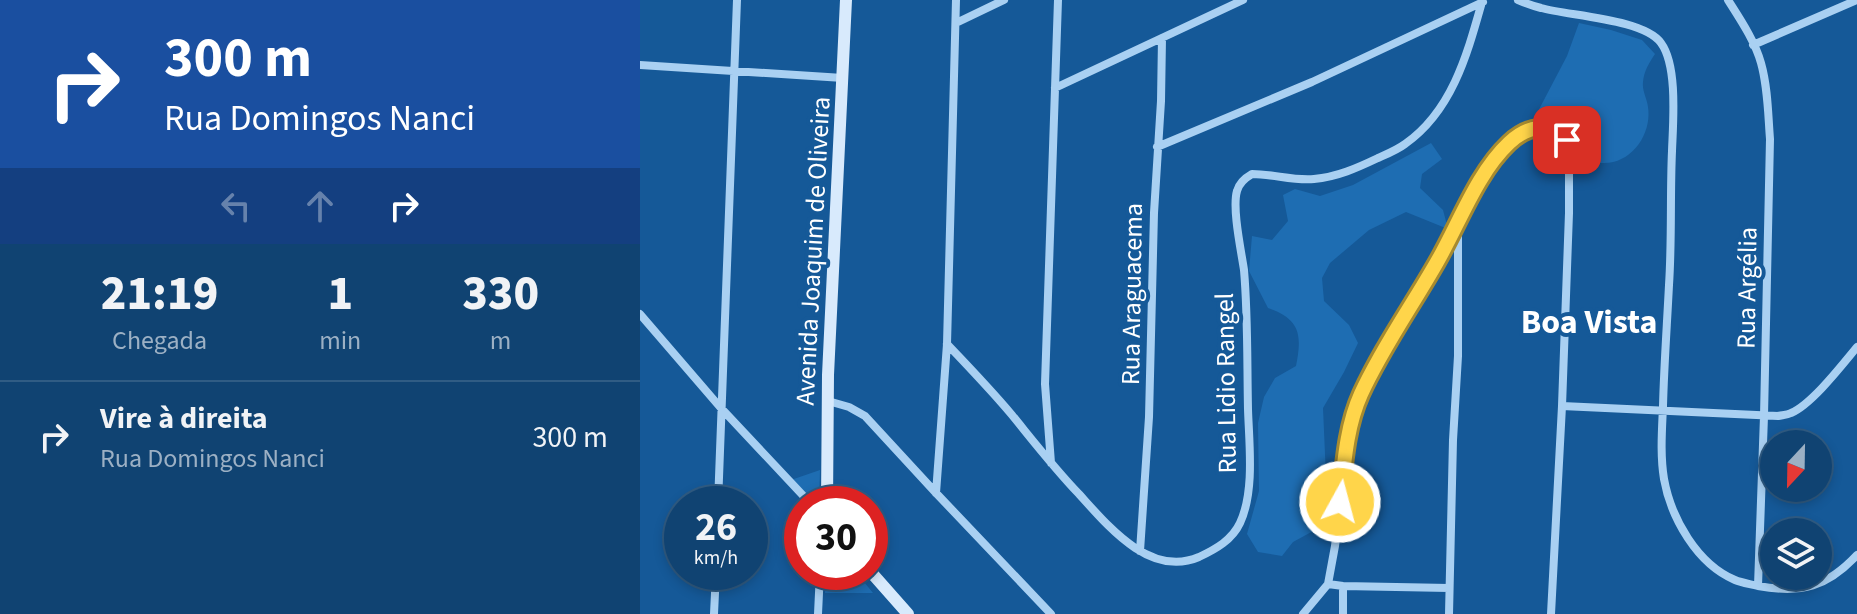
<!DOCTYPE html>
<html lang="pt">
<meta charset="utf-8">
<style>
:root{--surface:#104372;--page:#1e4e7a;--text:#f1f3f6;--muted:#9cb0c4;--line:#305c84}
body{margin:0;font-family:"Source Sans 3",sans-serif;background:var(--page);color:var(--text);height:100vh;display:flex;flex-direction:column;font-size:30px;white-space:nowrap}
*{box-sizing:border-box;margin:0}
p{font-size:26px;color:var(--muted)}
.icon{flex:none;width:44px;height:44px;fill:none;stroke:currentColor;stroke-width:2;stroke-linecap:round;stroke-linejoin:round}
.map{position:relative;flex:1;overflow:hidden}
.side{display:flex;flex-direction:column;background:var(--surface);width:640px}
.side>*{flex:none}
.guide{background:#1a4fa0;color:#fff;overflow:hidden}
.needle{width:52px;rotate:202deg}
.buttons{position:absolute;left:1120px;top:430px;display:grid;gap:16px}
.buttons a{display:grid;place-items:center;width:72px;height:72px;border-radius:50%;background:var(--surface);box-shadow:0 4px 12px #0003,0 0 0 2px var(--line);font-size:40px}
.speed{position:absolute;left:24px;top:486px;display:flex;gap:16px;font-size:40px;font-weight:700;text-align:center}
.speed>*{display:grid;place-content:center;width:104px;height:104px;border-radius:50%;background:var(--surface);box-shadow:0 4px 12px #0003,0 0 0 2px var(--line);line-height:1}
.speed small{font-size:20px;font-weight:400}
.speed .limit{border:12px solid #d22;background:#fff;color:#111}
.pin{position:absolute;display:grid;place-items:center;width:68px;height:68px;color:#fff;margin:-34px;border-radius:16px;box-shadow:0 4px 12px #0006}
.me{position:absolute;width:88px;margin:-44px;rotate:7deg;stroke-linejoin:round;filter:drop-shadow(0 0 6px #0008)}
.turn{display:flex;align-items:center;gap:28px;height:168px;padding:0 32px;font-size:36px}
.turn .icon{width:104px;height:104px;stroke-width:2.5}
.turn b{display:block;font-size:56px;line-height:68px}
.lanes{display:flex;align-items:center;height:76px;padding:0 32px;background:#0003;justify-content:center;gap:40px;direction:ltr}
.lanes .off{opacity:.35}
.eta{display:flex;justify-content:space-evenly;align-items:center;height:136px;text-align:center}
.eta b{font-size:48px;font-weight:800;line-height:56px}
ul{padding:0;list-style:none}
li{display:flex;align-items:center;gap:24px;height:112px;padding:0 32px;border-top:2px solid var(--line)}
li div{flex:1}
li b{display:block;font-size:30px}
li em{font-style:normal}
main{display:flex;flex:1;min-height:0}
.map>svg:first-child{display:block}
</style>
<main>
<section class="side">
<div class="guide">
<div class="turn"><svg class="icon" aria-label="right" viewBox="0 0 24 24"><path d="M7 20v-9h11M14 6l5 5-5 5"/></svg><div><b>300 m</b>Rua Domingos Nanci</div></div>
<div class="lanes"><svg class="icon off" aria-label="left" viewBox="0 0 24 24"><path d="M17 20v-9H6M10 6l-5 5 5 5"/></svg><svg class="icon off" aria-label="ahead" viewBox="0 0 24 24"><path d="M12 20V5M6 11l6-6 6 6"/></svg><svg class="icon" aria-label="right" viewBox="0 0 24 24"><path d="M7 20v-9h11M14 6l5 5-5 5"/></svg></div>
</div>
<div class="eta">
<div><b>21:19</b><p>Chegada</p></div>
<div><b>1</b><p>min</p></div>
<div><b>330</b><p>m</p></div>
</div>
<ul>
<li><svg class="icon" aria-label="right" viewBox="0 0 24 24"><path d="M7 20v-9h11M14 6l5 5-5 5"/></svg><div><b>Vire à direita</b><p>Rua Domingos Nanci</p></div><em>300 m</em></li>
</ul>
</section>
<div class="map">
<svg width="1217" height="614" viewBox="0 0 1217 614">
<rect width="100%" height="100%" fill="#155998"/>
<path fill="#1e6db2" d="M939,23l32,7 31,10 13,14c-6,9 -11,17 -12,28 -1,9 4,16 5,25 4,27 -16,56 -44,56 -31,0 -32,-5 -49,-29l-6,2 -15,-5 1,-14 32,-61z
M791,143l11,16 -20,15 -2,14 23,22 5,19 -42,-17 -37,18 -39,33 -8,15 2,23 25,24 9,18 -14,29 -21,36 5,115 -35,19 -11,14 -24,-4 -11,-18 12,-43 -1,-68 6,-26 11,-19 21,-12c6,-30 5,-47 -28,-58l-19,-37 3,-35 20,4 16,-19 -5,-26 12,-6 25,7 33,-11z
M180,470l-1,34h-5l-23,-24z
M186,572h30l17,21h-48z"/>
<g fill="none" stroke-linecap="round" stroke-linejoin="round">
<path stroke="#a9d0f2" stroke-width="8" d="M878,0c7,3 15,6 23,8 29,8 103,11 120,35 17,23 12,80 11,108 -2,44 0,89 -3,134 -2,40 -5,81 -6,121 -1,24 -3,49 1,73 7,39 33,85 71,101 7,3 16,4 23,6 44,8 69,1 99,-31
M1088,0c12,19 27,41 33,63 7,25 7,51 9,76l-6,277 -6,170
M316,23l48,-23
M1113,45l104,-45
M0,65l203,13
M415,88l188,-88
M517,147l155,-65 171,-80
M0,314l80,93 91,97
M307,344c22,23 45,47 65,71 22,27 43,54 67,79 29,32 71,84 120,63 17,-8 33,-17 41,-34 15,-32 9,-80 8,-114 -1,-47 0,-93 -4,-139 -3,-20 -12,-62 -7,-79 2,-8 8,-13 15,-17 21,0 42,7 62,5 23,-2 43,-11 64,-21 9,-4 19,-8 27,-14 47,-33 62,-89 77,-142
M188,401l21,6 16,9 71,77 115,121
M922,406l216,10c4,-1 9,-1 13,-3 21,-9 51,-48 66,-66
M411,463l-6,-79 13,-384
M296,493l11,-149 9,-344
M78,504l19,-504
M500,551l9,-134 5,-204 7,-112 1,-63
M688,584l15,2 106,2
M74,614l2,-42
M178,614l2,-42
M663,614l25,-30 7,-38 15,-117 11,-34 77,-133 51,-96 21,-25 18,-12 10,-2h11l12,6 6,7 2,27v46l-7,193 -11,208
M703,614v-28
M809,614l4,-174 5,-84v-129"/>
<path stroke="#d8eafc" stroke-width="12" d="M187,504l1,-129 18,-375
M230,571l38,43"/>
</g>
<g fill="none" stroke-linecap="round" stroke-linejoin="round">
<g stroke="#a68a30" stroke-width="20">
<path id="route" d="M700,502c4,-36 6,-75 21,-108 21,-46 51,-88 76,-132 22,-38 40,-89 72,-119 18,-17 41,-22 58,-3"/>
</g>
<use href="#route" stroke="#ffd54a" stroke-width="14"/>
</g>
<g text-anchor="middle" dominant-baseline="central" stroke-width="8" stroke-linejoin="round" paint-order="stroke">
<g font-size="26" fill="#fff" stroke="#155998">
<text transform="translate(173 251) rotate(-87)">Avenida Joaquim de Oliveira</text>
<text transform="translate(1107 288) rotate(-89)">Rua Argélia</text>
<text transform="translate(492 294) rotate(-89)">Rua Araguacema</text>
<text transform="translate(586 383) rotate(-91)">Rua Lidio Rangel</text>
</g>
<g font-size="34" font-weight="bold" fill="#fff" stroke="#155998">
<text x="949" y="322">Boa Vista</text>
</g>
</g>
</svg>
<div class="buttons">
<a><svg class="needle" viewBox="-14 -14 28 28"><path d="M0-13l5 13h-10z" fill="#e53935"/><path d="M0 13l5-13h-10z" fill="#9cb0c4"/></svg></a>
<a><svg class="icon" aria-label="layers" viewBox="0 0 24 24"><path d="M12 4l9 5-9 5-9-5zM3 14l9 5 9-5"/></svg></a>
</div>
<div class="speed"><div>26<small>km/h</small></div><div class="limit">30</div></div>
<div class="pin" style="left:927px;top:140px;background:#d93025"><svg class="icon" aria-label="arrive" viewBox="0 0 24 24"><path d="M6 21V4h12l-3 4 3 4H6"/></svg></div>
<svg class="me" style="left:700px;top:502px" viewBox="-20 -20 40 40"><circle r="17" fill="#ffd54a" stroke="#fff" stroke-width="3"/><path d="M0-11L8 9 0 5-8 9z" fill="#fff"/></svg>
</div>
</main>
